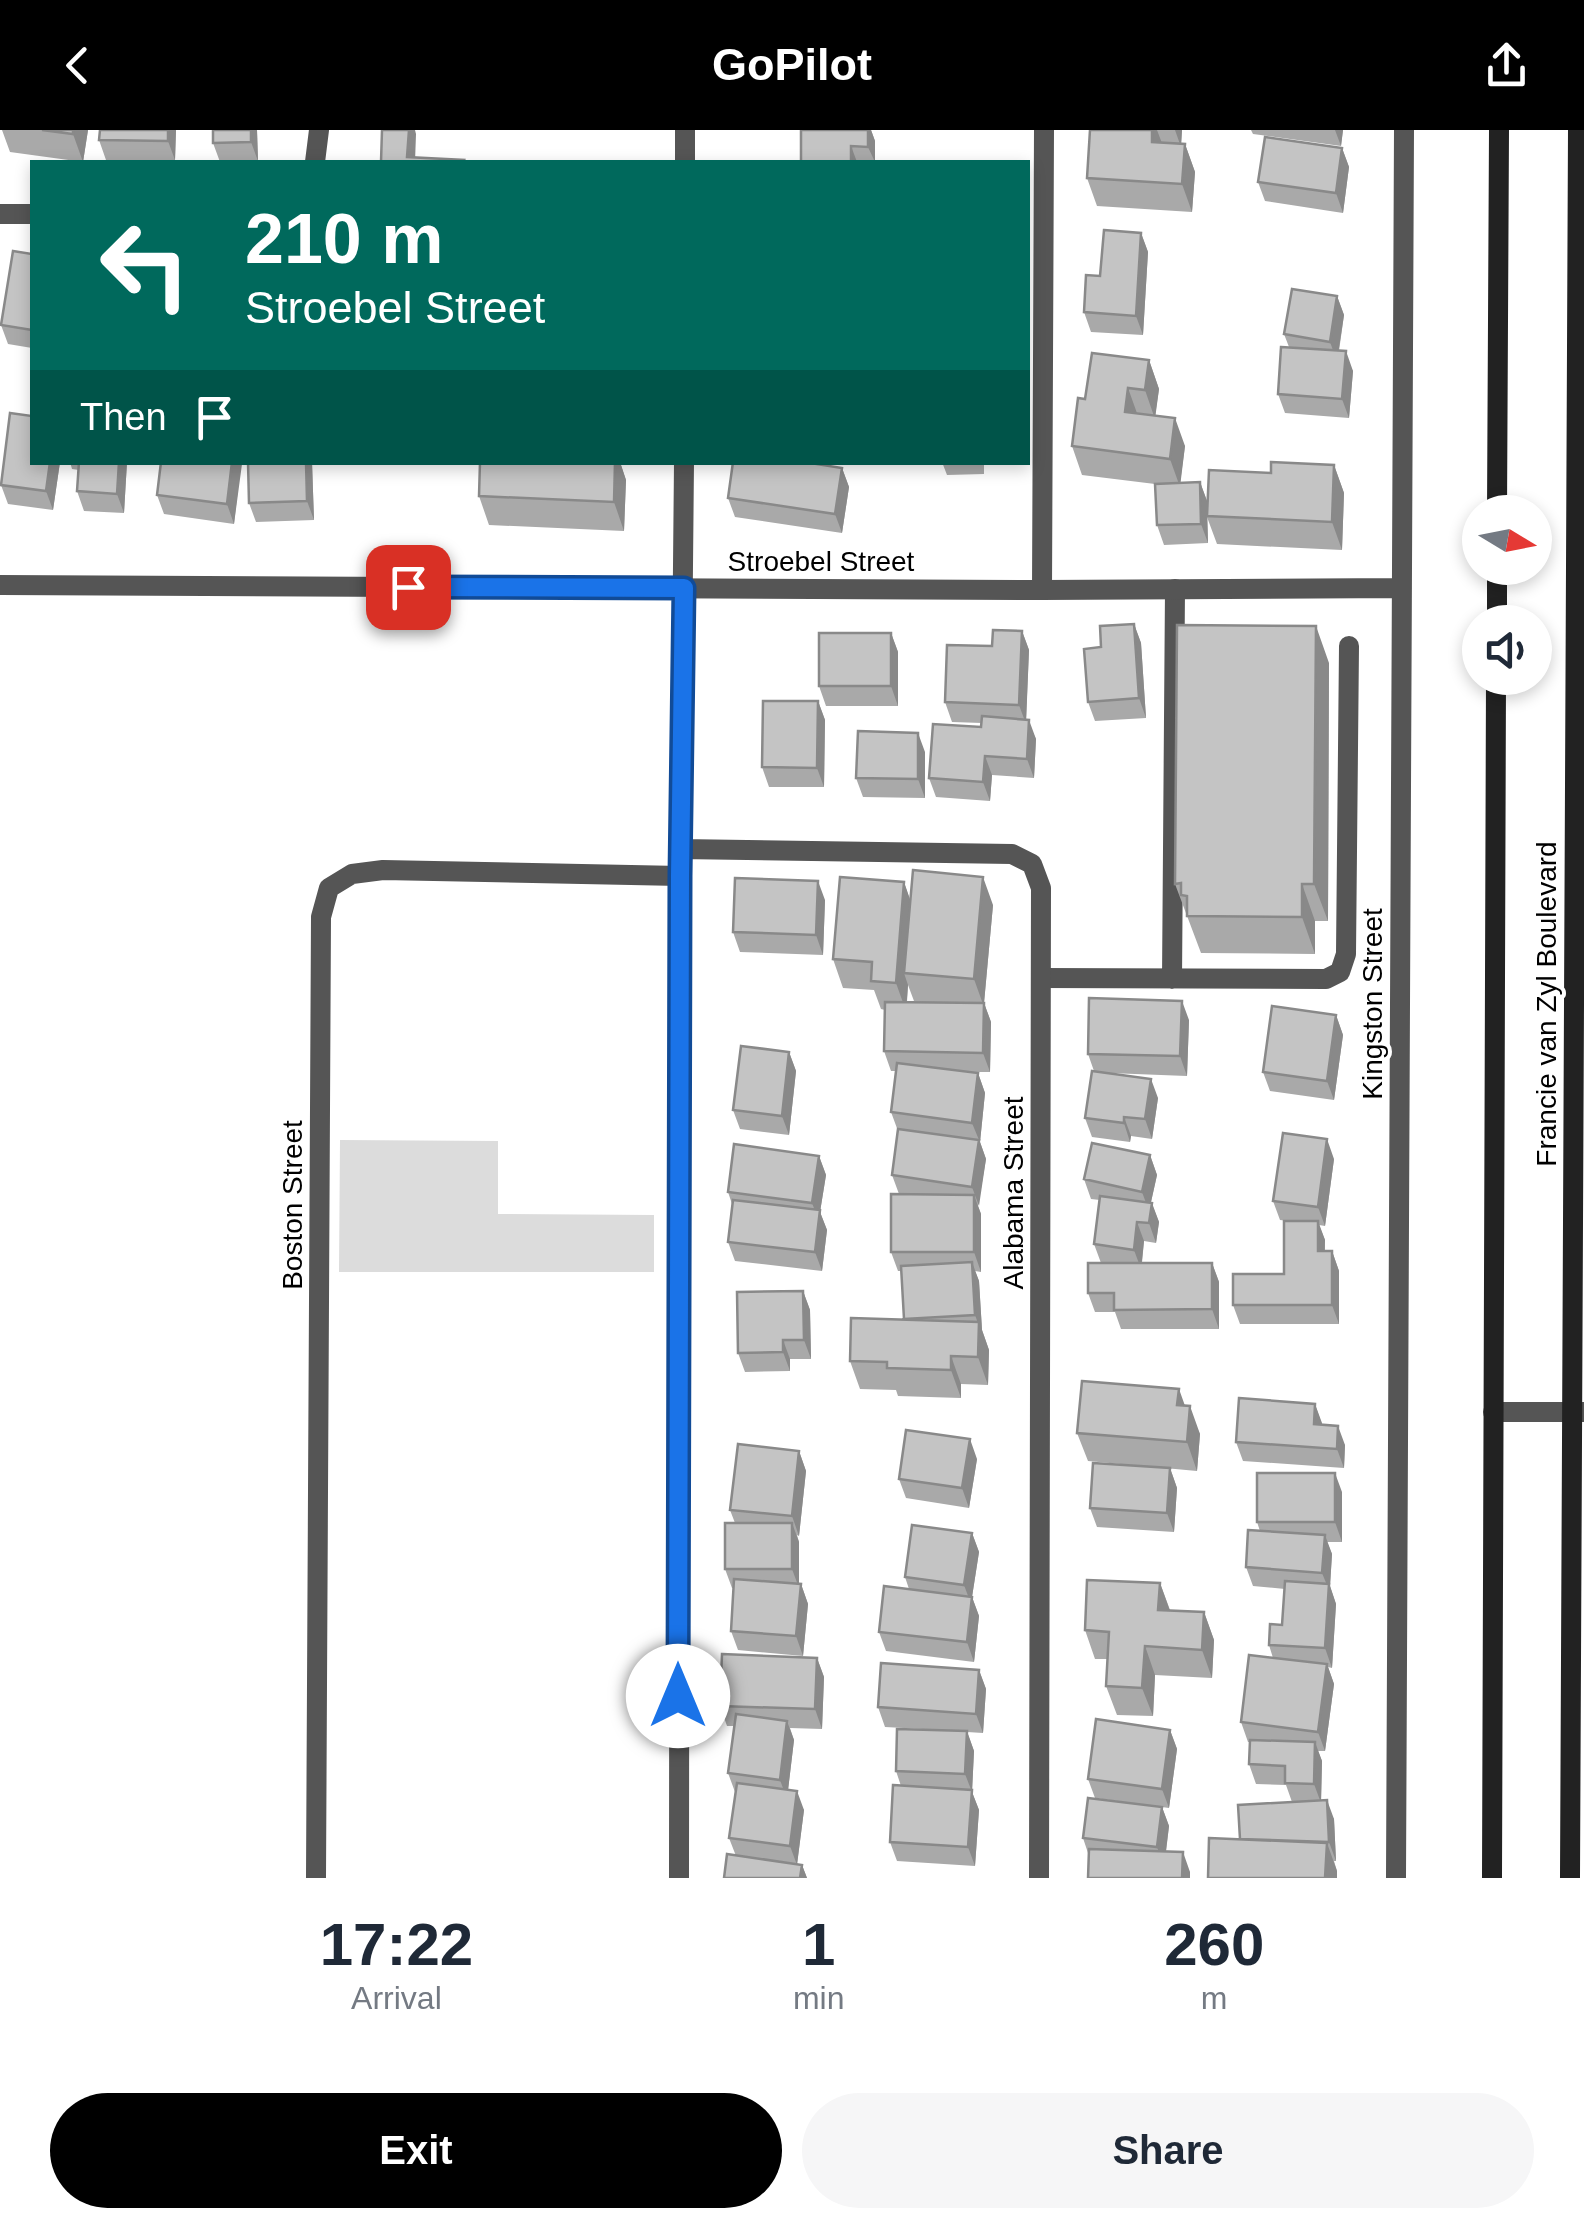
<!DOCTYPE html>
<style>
:root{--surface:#fff;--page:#f6f6f7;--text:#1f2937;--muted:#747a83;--accent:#000}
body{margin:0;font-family:Arial,sans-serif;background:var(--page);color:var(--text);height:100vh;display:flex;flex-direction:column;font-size:38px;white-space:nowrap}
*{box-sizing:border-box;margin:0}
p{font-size:32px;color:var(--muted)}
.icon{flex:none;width:55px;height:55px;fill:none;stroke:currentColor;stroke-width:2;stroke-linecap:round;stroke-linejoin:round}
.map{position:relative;height:1748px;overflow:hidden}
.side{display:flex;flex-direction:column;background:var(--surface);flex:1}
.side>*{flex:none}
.top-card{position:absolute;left:30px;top:30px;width:1000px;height:305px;border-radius:0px;box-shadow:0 5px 15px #0003;background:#00695c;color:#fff;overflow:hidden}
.needle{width:65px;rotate:100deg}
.fabs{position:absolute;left:1462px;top:365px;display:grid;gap:20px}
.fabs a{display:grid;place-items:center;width:90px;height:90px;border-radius:50%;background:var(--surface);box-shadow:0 5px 15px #0003;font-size:50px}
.pin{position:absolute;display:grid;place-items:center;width:85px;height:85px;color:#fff;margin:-42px;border-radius:20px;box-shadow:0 5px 15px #0006}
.me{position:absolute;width:110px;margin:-55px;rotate:0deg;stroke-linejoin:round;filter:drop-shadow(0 0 8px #0008)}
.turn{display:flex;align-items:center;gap:35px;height:210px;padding:0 50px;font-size:45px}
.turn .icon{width:130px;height:130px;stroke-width:2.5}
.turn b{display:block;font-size:70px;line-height:85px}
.then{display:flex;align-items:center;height:95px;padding:0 50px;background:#0003;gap:20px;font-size:38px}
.eta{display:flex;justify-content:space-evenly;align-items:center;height:170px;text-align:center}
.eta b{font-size:60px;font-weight:700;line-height:70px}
.primary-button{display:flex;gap:20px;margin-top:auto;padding:20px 50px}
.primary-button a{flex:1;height:115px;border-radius:60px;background:var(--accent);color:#fff;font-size:40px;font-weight:700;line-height:115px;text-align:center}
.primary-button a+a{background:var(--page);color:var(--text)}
header{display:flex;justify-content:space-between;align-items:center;height:130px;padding:0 50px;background:var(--accent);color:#fff;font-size:45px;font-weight:700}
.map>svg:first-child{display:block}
</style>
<header><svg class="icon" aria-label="back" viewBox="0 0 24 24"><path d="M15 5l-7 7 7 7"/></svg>GoPilot<svg class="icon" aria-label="share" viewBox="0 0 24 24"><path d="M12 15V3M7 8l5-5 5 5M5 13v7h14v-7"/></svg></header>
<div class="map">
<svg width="1584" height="1748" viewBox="0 0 1584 1748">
<rect width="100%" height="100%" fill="#fff"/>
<path fill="#dcdcdc" d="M340,1010l158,1v73l156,1v57h-315z"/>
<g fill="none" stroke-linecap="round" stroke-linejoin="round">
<path stroke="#555" stroke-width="20" d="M1041,848l285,1 14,-7 6,-18 3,-308
M1172,849l3,-390"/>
<path stroke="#555" stroke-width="20" d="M315,32l4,-32
M685,32v-32
M0,84h32
M0,455l1042,5 360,-2
M1042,460l2,-460
M680,719l332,5 20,10 9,24 -2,990
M1493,1282h91
M316,1748l5,-961 8,-29 23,-14 31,-4 297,6
M679,1748l1,-1002 4,-414
M1396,1748l8,-1748"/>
<path stroke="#222" stroke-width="20" d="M1497,382l2,-382
M1497,492v-54
M1492,1748l4,-1200
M1570,1748l8,-1748"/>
</g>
<path fill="#a9a9a9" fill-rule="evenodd" d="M2,0h86l-5,32 -73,-10z
M176,0l-1,30h-69l-7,-20z
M257,0l1,31 -38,1 -7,-19z
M801,0h70l4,11v21h-74z
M1090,0h92l-1,14h4l10,28 -3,40 -95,-6 -10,-28z
M1251,0h92l-2,16 -88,-12z
M1342,18l7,19 -6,46 -78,-12 -7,-19z
M1141,103l7,19 -5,83 -52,-3 -7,-20 16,-36z
M32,124v94l-24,-4 -7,-19z
M1337,166l7,19 -5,36 14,20 -4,47 -64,-5 -7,-19 11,-47 -5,-13z
M1149,230l10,29 -4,27 30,30 -5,37 20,-1 7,19v12l64,-40 63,-8 10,28 -2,57 -125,-6 -10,-27 1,26 -44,2 -7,-20 -2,-41 -73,-9 -10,-29 13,-47z
M32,332h28l-7,48 -45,-6 -7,-19z
M70,332h57l-3,51 -40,-2 -7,-20 2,-21 -7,-1z
M161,332h80l-7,62 -70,-10 -7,-19z
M248,332h64l2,58 -58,2 -7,-19z
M480,332h140l6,18 -2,51 -135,-6 -10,-29z
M942,332h42v12l-37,1z
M842,338l7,19 -7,46 -107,-16 -7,-19z
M1134,494l7,19 5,75 -51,3 -7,-19 13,-55z
M1022,501l7,19 -3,69 10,20 -2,39 -42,-3 -2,26 -54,-4 -7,-19 52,-51 1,-4 -30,-1 -7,-20 47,-56z
M891,503l7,19v54h-72l-7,-20z
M1329,533l-1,258h-13v33l-114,-1 -26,-69z
M818,571l7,19 -1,67h-55l-7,-20z
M925,622v46l-62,-1 -7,-19z
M904,752l6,18 83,5 -9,98 7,19 -1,50h-26l14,1 7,20 -5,49 6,17 -8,47 3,8v58l-6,-1 4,10 3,49 7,20 -1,35 -27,-1v14l-63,-2 -2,-6 -36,-1 -10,-28 54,-41 -3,-49h-3l-7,-19 8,-58 -7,-19 6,-44 -7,-19 5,-41h-5l-7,-20 1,-41 -4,-1 -7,-19 -31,-2 -10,-29zM908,855l6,16 13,2 -20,-1z
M825,770l-2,55 -83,-3 -7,-20z
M1336,885l7,20 -9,65 -64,-9 -7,-19z
M1189,890l-2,56 -78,-3 49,25 -6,41 -21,-3 -1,6 -38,-5 -7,-19 9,-47 -6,-17z
M789,922l7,19 -7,64 -49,-6 -7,-19z
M1150,1025l7,20 -6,27 8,20 -3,21 -12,-2 -2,22h70l7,19v47h-98l-6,-17h-20l-7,-19 13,-30 -7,-19 6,-44 -9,-1 -7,-20z
M819,1026l7,19 -6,37 7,18 -5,41 -87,-10 -7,-19 4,-38 -4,-12z
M1334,1029l-9,67 -6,-1 6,15v11h7l7,20v53h-99l-7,-19 51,-31 5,-53 -9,-1 -7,-19z
M803,1161l7,19 1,49h-21v12l-45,1 -7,-19z
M1315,1274l7,21 23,20 -1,23 -101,-7 -7,-19z
M1185,1275l15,29 -3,37 -109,-10 -11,-28z
M799,1321l7,20 -7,65 -2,-1 2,7v42h2l7,20 -5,52 -65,-6 -7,-19 3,-43h-2l-7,-19 10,-46 -5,-13z
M977,1329l-8,49 -63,-10 -7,-19z
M1170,1338l7,20 -3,44 -77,-5 -7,-19z
M1342,1362v50h-15l5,12 -2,32 6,18 -4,64 -4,-1 6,17 -9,67h-7l4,10 -1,40 13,18 2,42h-2l3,10 -97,-32 52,-37 -6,-17 -30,-1 -7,-20v-22h-1l-7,-20 32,-64 -4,-13 13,-20 3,-36 -32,-3 -7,-19 14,-36 -3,-9z
M972,1403l7,19 -7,45 7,19 -5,46 -88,-11 -7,-19 30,-43 -4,-12z
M1160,1453l10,27 34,2 10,28 -2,38 -57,-3 -2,41 -36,-1 -11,-29 2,-27h-13l-10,-29z
M817,1528l7,19 -2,52 -32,-1 4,12 -6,50 16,20 -7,54 5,1 5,13h-83l12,-22 -7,-18 6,-46 -7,-19 6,-47h-7l-7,-20z
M979,1540l7,19 -3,44 -16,-1 7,19 -2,41 7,18 -4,56 -78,-5 -7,-19 11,-56 -5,-15 46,-41 -57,-3 -7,-20z
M1170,1600l7,19 -8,59 -74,-10 -7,-19z
M1162,1677l7,19 -3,26 24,20 -102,-19 -5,-15z"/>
<path fill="#898989" d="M73,0h15l-5,32 -10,-28z
M168,0h8l-1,30 -7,-19z
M251,0h6l1,31 -7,-19z
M409,0h6l1,4 -1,28 -8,-5z
M868,0h3l4,11v21l-7,-15z
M1152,0h5l6,16 -11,-4z
M1175,0h7l-1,17z
M1335,0h8l-2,16z
M1185,14l10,28 -3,40 -10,-28z
M851,16l6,16h-6z
M1342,18l7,19 -6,46 -7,-20z
M1141,103l7,19 -5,83 -7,-19z
M1337,166l7,19 -7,46 -7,-19z
M1346,221l7,20 -4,47 -7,-19z
M1149,230l10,29 -4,30 -10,-29z
M1128,258l10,28 -13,-4z
M1175,288l10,28 -5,41 -10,-28z
M50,332h10l-7,48 -7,-19z
M119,332h8l-3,51 -7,-19z
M232,332h9l1,2 -8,60 -7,-20z
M306,332h6l2,58 -7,-19z
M615,332h5l6,18 -2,51 -10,-29z
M1334,335l10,28 -2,57 -10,-28z
M842,338l7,19 -7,46 -7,-19z
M1200,352l7,19 1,42 -7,-19z
M1134,494l7,19 5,75 -7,-20z
M1316,496l13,37 -1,258 -14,-37z
M1022,501l7,19 -3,74 -7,-19z
M891,503l7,19v54l-7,-20z
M818,571l7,19 -1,67 -7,-19z
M1029,590l7,19 -2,39 -7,-19z
M918,603l7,19v46l-7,-19z
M985,626l7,19 -2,26 -7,-19z
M983,747l10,28 -9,98 7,19 -1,50 -7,-19 1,-46 -10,-28z
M818,751l7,19 -2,55 -7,-20z
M904,752l10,29 -10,62 4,12 -2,26 -10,-28z
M1302,754l13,37v33l-13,-37z
M1182,871l7,19 -2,56 -7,-20z
M1336,885l7,20 -9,65 -7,-19z
M789,922l7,19 -7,64 -7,-19z
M978,943l7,20 -5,49 6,17 -7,47 -7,-19 7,-47 -7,-17z
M1151,949l7,19 -6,41 -7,-20z
M1124,987l7,19 -1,6 -6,-19z
M1327,1009l7,20 -9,67 -7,-19z
M1150,1025l7,20 -8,36 -7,-19z
M819,1026l7,19 -6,37 7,18 -5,41 -7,-19 4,-31 -7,-18z
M974,1065l7,19v58l-7,-20z
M1152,1073l7,19 -3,21 -7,-20z
M1318,1091l7,19 -1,31 -6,-20z
M1137,1092l7,19 -3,28 -7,-19z
M1332,1121l7,20v53l-7,-19z
M972,1132l7,19 3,49 7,20 -1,35 -10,-28 1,-31 -4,-11z
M1212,1133l7,19v47l-7,-20z
M803,1161l7,19 1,49 -7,-19z
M783,1210l7,19v12l-7,-19z
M951,1226l10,28v14l-10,-28z
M1179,1259l10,28 1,-11 10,28 -3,37 -10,-29 -10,-37z
M1315,1274l7,19 -1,20 -7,-19z
M1338,1296l7,19 -1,23 -7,-19z
M970,1309l7,20 -8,49 -7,-20z
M799,1321l7,20 -7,65 -7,-20z
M1170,1338l7,20 -3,44 -7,-19z
M1335,1343l7,19v50l-7,-20z
M792,1393l7,19v46l-7,-19z
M972,1403l7,19 -7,45 7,19 -5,46 -7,-20 4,-38 -7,-19z
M1325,1405l7,19 -2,32 6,18 -4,64 -7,-20 4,-58 -7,-17z
M1160,1453l10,28 -12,-1z
M801,1454l7,20 -5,52 -7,-20z
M1204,1482l10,28 -2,38 -10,-28z
M1145,1516l10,29 -2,41 -11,-28z
M817,1528l7,19 -2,52 -7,-20z
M1327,1534l7,20 -9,67 -7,-19z
M979,1540l7,19 -3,44 -7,-19z
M787,1591l7,19 -7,59 -7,-19z
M1170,1600l7,19 -8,59 -7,-19z
M967,1601l7,20 -2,41 7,18 -4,56 -7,-19 4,-55 -7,-18z
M1315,1612l7,19 -1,42 -7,-19z
M797,1661l7,19 -7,55 -7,-19z
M1327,1670l7,19 2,42 -7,-19z
M1162,1677l7,19 -5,40 -7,-19z
M1327,1713l10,28v7h-12z
M1183,1722l7,20v6h-8z
M802,1735l5,13h-7z"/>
<path fill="#c4c4c4" stroke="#898989" stroke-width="2.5" d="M42,0h31v4z
M100,0h68v11l-69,-1z
M213,0h38v12l-38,1z
M382,0h27l-2,27 57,3 -1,2h-82z
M801,0h67v17l-17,-1v16h-50z
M1090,0h62v12l33,2 -3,40 -95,-6z
M1265,7l77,11 -6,45 -78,-11z
M1104,100l37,3 -5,83 -52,-4 2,-37 14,1z
M13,121l19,3v76l-31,-5z
M1292,159l45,7 -7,46 -46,-8z
M1281,217l65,4 -4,48 -64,-5z
M1092,223l57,7 -4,30 -17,-2 -3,24 50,6 -5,41 -98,-13 6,-48 7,1z
M10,283l22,3v46h18l-4,29 -45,-6z
M79,332h40l-2,32 -40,-3z
M161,332h71l-5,42 -70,-9z
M248,332h58l1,39 -58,2z
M480,332h135l-1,40 -135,-6z
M733,332h71l38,6 -7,46 -107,-16z
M1271,332l63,3 -2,57 -125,-6 2,-46 62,3z
M1200,352l1,42 -44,1 -2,-41z
M1134,494l5,74 -51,4 -4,-53 17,-2 -1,-21z
M1177,495l139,1 -2,258h-12v33l-115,-1v-20l-6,-1v-12l-6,1z
M993,500l29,1 -3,74 -74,-3 2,-57 45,1z
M819,503h72v53h-72z
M763,571h55l-1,67 -55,-1z
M982,586l47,4 -2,39 -42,-3 -2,26 -54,-4 4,-54 48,3z
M858,601l60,2v46l-62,-1z
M913,740l70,7 -9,102 -70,-6z
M840,747l64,5 -8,101 -25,-2 1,-19 -39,-3z
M735,748l83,3 -2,54 -83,-3z
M1089,868l93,3 -2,55 -92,-2z
M885,872l99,1 -1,50 -99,-2z
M1272,876l64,9 -9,66 -64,-9z
M741,916l48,6 -7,64 -49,-6z
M897,933l81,10 -6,50 -81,-11z
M1092,941l59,8 -6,40 -21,-2v6l-39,-5z
M898,999l81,11 -7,47 -80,-12z
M1283,1003l44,6 -9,68 -45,-6z
M1092,1013l58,12 -8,37 -58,-13z
M734,1014l85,12 -7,47 -84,-11z
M891,1064l83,1v57h-83z
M1100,1066l52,7 -3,20 -12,-1 -3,28 -40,-6z
M733,1070l87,10 -5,42 -87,-10z
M1284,1091h34v30h14v54h-99v-31h51z
M972,1132l3,53 -71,4 -3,-53z
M1088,1133h124v46l-98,1v-17h-26z
M803,1161l1,49h-21v12l-45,1 -1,-61z
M851,1188l128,4 -1,35 -27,-1v14l-64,-2v-6l-37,-1z
M1082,1251l97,8 -2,16 13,1 -3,36 -110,-9z
M1239,1268l76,6 -1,20 24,2 -1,23 -101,-7z
M906,1300l64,9 -8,49 -63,-9z
M738,1314l61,7 -7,65 -62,-6z
M1093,1333l77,5 -3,45 -77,-5z
M1257,1343h78v49h-78z
M725,1393h67v46h-67z
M912,1395l60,8 -8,52 -59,-8z
M1248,1400l77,5 -3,38 -76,-6z
M734,1449l67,5 -5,52 -65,-5z
M1087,1450l73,3 -2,27 46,2 -2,38 -57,-4 -3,42 -36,-2 3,-54 -24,-2z
M1285,1451l44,3 -4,64 -56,-3 1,-21 12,1z
M884,1456l88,11 -5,45 -88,-10z
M722,1524l95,4 -2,51 -95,-3z
M1249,1525l78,9 -9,68 -77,-10z
M881,1533l98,7 -3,44 -98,-7z
M736,1584l51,7 -7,59 -52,-7z
M1096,1589l74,11 -8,59 -74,-10z
M897,1599l70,2 -2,43 -69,-3z
M1250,1610l65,2 -1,42 -29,-1v-17l-36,-2z
M737,1653l60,8 -7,55 -61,-8z
M893,1655l79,5 -4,57 -78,-5z
M1088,1668l74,9 -5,40 -74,-9z
M1327,1670l2,42 -89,-3 -2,-34z
M1209,1708l118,5 -2,35h-117z
M1089,1719l94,3 -1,26h-94z
M727,1724l75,11 -2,13h-76z"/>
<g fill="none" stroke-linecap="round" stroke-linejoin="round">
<g stroke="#114b97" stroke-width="25">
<path id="route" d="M408,457l276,1 -4,288 -2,820"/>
</g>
<use href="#route" stroke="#1a73e8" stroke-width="18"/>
</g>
<g text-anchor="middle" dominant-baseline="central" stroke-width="8" stroke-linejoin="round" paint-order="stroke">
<g font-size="28" fill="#000" stroke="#fff">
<text x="821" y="431">Stroebel Street</text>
<text transform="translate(1372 874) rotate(-90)">Kingston Street</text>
<text transform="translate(1546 874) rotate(-90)">Francie van Zyl Boulevard</text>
<text transform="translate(1013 1063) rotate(-90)">Alabama Street</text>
<text transform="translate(292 1075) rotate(-90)">Boston Street</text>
</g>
</g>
</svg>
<div class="fabs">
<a><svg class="needle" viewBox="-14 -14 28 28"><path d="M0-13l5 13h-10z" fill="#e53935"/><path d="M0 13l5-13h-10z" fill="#747a83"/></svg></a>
<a><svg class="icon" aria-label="sound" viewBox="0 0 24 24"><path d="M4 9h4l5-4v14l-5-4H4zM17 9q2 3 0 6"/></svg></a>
</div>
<div class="pin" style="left:408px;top:457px;background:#d93025"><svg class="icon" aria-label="arrive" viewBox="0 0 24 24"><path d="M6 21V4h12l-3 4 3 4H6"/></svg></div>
<svg class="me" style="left:678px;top:1566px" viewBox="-20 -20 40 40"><circle r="19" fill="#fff"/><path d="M0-13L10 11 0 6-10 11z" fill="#1a73e8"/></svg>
<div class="top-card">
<div class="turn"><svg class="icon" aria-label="left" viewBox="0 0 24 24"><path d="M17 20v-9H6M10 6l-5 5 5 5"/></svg><div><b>210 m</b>Stroebel Street</div></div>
<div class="then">Then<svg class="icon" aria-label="arrive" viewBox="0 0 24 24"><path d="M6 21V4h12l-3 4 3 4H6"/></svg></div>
</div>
</div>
<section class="side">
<div class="eta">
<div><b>17:22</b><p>Arrival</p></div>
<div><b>1</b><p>min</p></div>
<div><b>260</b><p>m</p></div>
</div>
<div class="primary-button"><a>Exit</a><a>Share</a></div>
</section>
